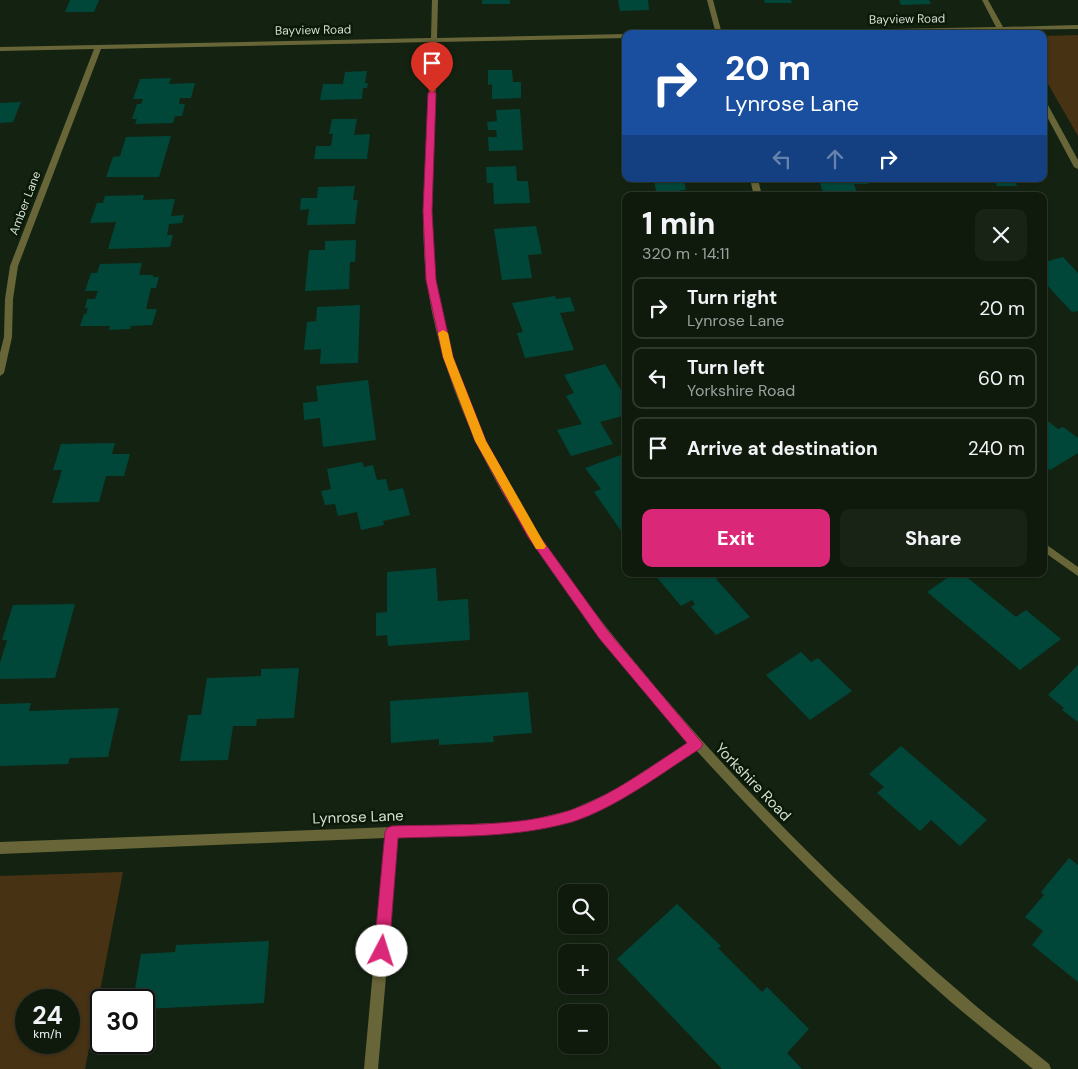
<!DOCTYPE html>
<meta charset="utf-8">
<style>
:root{--surface:#0f1a0d;--page:#182316;--text:#f1f3f6;--muted:#9ba19d;--line:#2f382e;--accent:#db2777}
body{margin:0;font-family:"DM Sans",sans-serif;background:var(--page);color:var(--text);height:100vh;display:flex;flex-direction:column;font-size:19px;white-space:nowrap}
*{box-sizing:border-box;margin:0}
p{font-size:16px;color:var(--muted)}
.icon{flex:none;width:28px;height:28px;fill:none;stroke:currentColor;stroke-width:2;stroke-linecap:round;stroke-linejoin:round}
.map{position:relative;flex:1;overflow:hidden}
.drawer{position:absolute;left:622px;top:192px;width:425px;height:385px;display:flex;flex-direction:column;background:var(--surface);border-radius:10px;box-shadow:0 1px 4px #0004,0 0 0 1px var(--line)}
.drawer>*{flex:none}
.hud{position:absolute;left:622px;top:30px;width:425px;height:152px;border-radius:10px;box-shadow:0 1px 4px #0004,0 0 0 1px var(--line);background:#1a4fa0;color:#fff;overflow:hidden}
.controls{position:absolute;left:558px;top:884px;display:grid;gap:10px}
.controls a{display:grid;place-items:center;width:50px;height:50px;border-radius:10px;background:var(--surface);box-shadow:0 1px 4px #0004,0 0 0 1px var(--line);font-size:25px}
.speed{position:absolute;left:15px;top:989px;display:flex;gap:10px;font-size:25px;font-weight:700;text-align:center}
.speed>*{display:grid;place-content:center;width:65px;height:65px;border-radius:50%;background:var(--surface);box-shadow:0 1px 4px #0004,0 0 0 1px var(--line);line-height:1}
.speed small{font-size:12px;font-weight:400}
.speed .limit{border:2px solid #111;border-radius:8px;background:#fff;color:#111}
.pin{position:absolute;display:grid;place-items:center;width:42px;height:42px;color:#fff;margin:-51px -21px;border-radius:50% 50% 50% 0;rotate:-45deg;box-shadow:0 0 5px #0007}
.pin .icon{rotate:45deg}
.me{position:absolute;width:55px;margin:-28px;rotate:5deg;stroke-linejoin:round;filter:drop-shadow(0 0 4px #0008)}
.turn{display:flex;align-items:center;gap:18px;height:105px;padding:0 20px;font-size:22px}
.turn .icon{width:65px;height:65px;stroke-width:2.5}
.turn b{display:block;font-size:35px;line-height:42px}
.lanes{display:flex;align-items:center;height:48px;padding:0 20px;background:#0003;justify-content:center;gap:25px;direction:ltr}
.lanes .off{opacity:.35}
.round{display:grid;place-items:center;flex:none;width:52px;height:52px;border-radius:10px;background:var(--page)}
.overview{display:flex;align-items:center;justify-content:space-between;height:85px;padding:0 20px}
h1{font-size:30px;font-weight:800;line-height:38px}
.cta{display:flex;gap:10px;margin-top:auto;padding:10px 20px}
.cta a{flex:1;height:58px;border-radius:10px;background:var(--accent);color:#fff;font-size:20px;font-weight:800;line-height:58px;text-align:center}
.cta a+a{background:var(--page);color:var(--text)}
ul{padding:0;list-style:none}
li{display:flex;align-items:center;gap:15px;height:62px;margin:0 10px 8px;padding:0 10px;border:2px solid var(--line);border-radius:10px}
li div{flex:1}
li b{display:block;font-size:19px}
li em{font-style:normal}
.map>svg:first-child{display:block}
</style>
<div class="map">
<svg width="1078" height="1069" viewBox="0 0 1078 1069">
<rect width="100%" height="100%" fill="#142311"/>
<path fill="#483214" fill-rule="evenodd" d="M1078,35v101l-34,-59v-41z
M123,872l-38,197h-85v-193zM26,1000h43v42h-43z"/>
<path fill="#004739" d="M70,0h29l-5,12h-29z
M482,0h28v4h-28z
M618,0h30l1,10 -29,1z
M764,0h27l1,3h-27z
M899,0h30l2,4 -30,1z
M488,70h24l1,12h8v16l-29,1v-15l-4,1z
M367,71l-2,12h3l-1,5h-4l-1,11 -42,1 3,-16h20l2,-12z
M171,78l-2,6 26,-1 -4,15h-11l-1,6h6l-3,12h-7l-2,7 -38,1 2,-5h-5l5,-15h4l2,-5h-10l7,-20z
M21,102l-8,20 -13,1v-20z
M520,109l3,41 -34,1 -1,-14h9l-1,-7h-8l-1,-8 10,-1 -1,-11z
M332,119h25l-3,16 16,-1 -3,25h-53l2,-13h15l2,-12h-4z
M171,136l-12,41h-53l7,-20 7,-1 6,-19z
M516,166l1,15h11l2,22 -36,1 -1,-21h-6l-1,-16z
M654,179h30l2,11 -8,1 1,5h-27l-1,-5h5z
M819,179h49l1,5h-15l4,12h-34z
M958,179h56l3,7h-20l-2,-4 -36,1z
M355,186l-2,14h5l-3,24 -48,1 2,-16 -9,1 1,-12h16l1,-11z
M144,195l-1,5 32,-1 -4,17 13,-1 -2,8 -13,1 -2,11h6l-3,12 -62,2 8,-27 -26,1 7,-20h6l2,-7z
M536,226l6,28 -14,1 4,23 -30,2 -8,-51z
M356,240l-1,22h-5l-1,27 -44,2 4,-41h16v-9z
M1063,257l15,16v38l-6,1 -28,-30v-20z
M142,263l-3,12h14v2h6l-3,11h-5l-5,21h11l-5,16 -21,1 -1,3 -21,1 1,-4h-30l4,-12h2l2,-6h-3l2,-9h8l3,-8h-13l6,-18h6l3,-9z
M555,296l1,3 14,-2 5,14 -15,2 14,37 -49,8 -8,-25 6,-1 -11,-29z
M360,305l-2,58 -38,1 1,-15 -17,1 3,-28 9,-1 1,-14z
M605,364l21,34v17l-26,7 13,22 -42,12 -14,-26 25,-6 -16,-28 8,-3 -10,-18z
M368,380l8,60 -53,7 -3,-29 -16,2 -1,-17 15,-2 -2,-15z
M1044,418l14,11 5,-2 15,11v15l-28,17 -6,-4z
M115,443l-3,11h18l-6,22h-18l-7,26 -47,1 10,-33h-9l8,-26z
M621,455l5,7v76l-32,-46 7,-3 -16,-21z
M362,462l2,5 9,-2 4,15 9,-1 3,12 14,-3 7,27 -27,6 1,4 -23,5 -4,-18 -19,4 -3,-12 -10,1 -4,-14 10,-2 -4,-20z
M436,568l2,33 30,-2 2,41 -82,6 -1,-11 -11,1v-23l11,-1v-40z
M654,574h73l-11,5 34,38 -34,18 -25,-28 4,-3 -3,-4 -11,6z
M953,574h10l53,43 10,-7 35,29 -41,31 -93,-78z
M75,604l-20,74 -55,1v-16l7,-23h-5l11,-35z
M801,652l10,10 7,-4 34,33 -42,29 -44,-45z
M1078,665v57l-16,-12 2,-2 -16,-13z
M299,668l-5,50 -37,1 -1,7h-23l-5,34 -48,1 8,-46h13l6,-37 54,-2v-7z
M528,692l4,41 -39,3 1,6 -55,3v-6l-48,4 -1,-42z
M31,703l-2,8 90,-3 -11,49 -38,1 -2,6 -68,2v-62z
M901,746l86,74 -27,26 -29,-26 -11,11 -43,-38 7,-6 -15,-13z
M1069,858l9,7v117l-46,-37 11,-14 -18,-14 19,-22 -3,-3z
M677,904l44,42 -3,2 44,44 5,-5 42,42 -22,24 15,16h-80l-105,-110z
M269,941l-5,62 -120,6v-9h-11l8,-46 34,-2 1,-7z"/>
<g fill="none" stroke-linecap="round" stroke-linejoin="round">
<path fill="#686638" fill-rule="evenodd" d="M432,0h6l-1,38 189,-4v4l-189,4c-1,38 -2,75 -3,113 -2,36 -4,72 -1,107 2,25 8,50 14,74 31,125 110,233 191,330 97,118 207,227 323,327 28,25 58,47 88,71l2,5h-18c-27,-22 -55,-44 -82,-67 -90,-79 -175,-164 -255,-252l-75,49 -49,21 -49,12 -125,6 -20,231h-14l21,-231 -385,16v-12l523,-20 48,-12 42,-19 76,-49c-116,-129 -247,-298 -264,-477 -3,-35 -1,-71 1,-106 2,-39 3,-78 5,-117l-330,7 -83,217 -5,33 -1,38 -8,36 -4,3v-23l4,-16 1,-38 5,-33 84,-217 -94,2v-4l431,-9z
M707,0h6l9,34h-6z
M982,0h6l15,27 75,-2v4l-73,1 1,4h-6l-2,-3 -154,3h-112l3,-2 261,-5z
M1044,103l4,2 30,55v9l-4,-2 -30,-56z
M750,179h8l4,17h-8z
M1044,543l34,24v9l-34,-24z"/>
</g>
<path fill="#db2777" stroke="#8e194d" d="M432,90l4,3 -4,118 4,69 17,77 33,84 50,90 72,100 95,113 -2,4c-39,25 -85,60 -129,74 -56,16 -116,14 -174,16l-9,113 -2,5 -5,2 -6,-2 -2,-5 11,-119 2,-4 5,-2c56,-2 126,2 179,-16 42,-15 79,-43 116,-67l-88,-105 -71,-101 -53,-96 -32,-84 -17,-77 -3,-69 5,-118z"/>
<path fill="#f59e0b" d="M443,330l5,3 5,24 33,84 58,102 2,3 -2,3h-8l-61,-108 -32,-84 -5,-24z"/>
<g text-anchor="middle" dominant-baseline="central" stroke-width="5" stroke-linejoin="round" paint-order="stroke">
<g font-size="12" fill="#d5dfd3" stroke="#0b1908">
<text transform="translate(907 19) rotate(-1)">Bayview Road</text>
<text transform="translate(313 30) rotate(-1)">Bayview Road</text>
<text transform="translate(25 203) rotate(-69)">Amber Lane</text>
</g>
<g font-size="15" fill="#d5dfd3" stroke="#0b1908">
<text transform="translate(753 782) rotate(46)">Yorkshire Road</text>
<text transform="translate(358 817) rotate(-2)">Lynrose Lane</text>
</g>
</g>
</svg>
<div class="controls">
<a><svg class="icon" aria-label="search" viewBox="0 0 24 24"><circle cx="10" cy="10" r="6"/><path d="M15 15l6 6"/></svg></a>
<a>+</a>
<a>−</a>
</div>
<div class="speed"><div>24<small>km/h</small></div><div class="limit">30</div></div>
<div class="pin" style="left:432px;top:93px;background:#d93025"><svg class="icon" aria-label="arrive" viewBox="0 0 24 24"><path d="M6 21V4h12l-3 4 3 4H6"/></svg></div>
<svg class="me" style="left:382px;top:951px" viewBox="-20 -20 40 40"><circle r="19" fill="#fff"/><path d="M0-13L10 11 0 6-10 11z" fill="#db2777"/></svg>
<div class="hud">
<div class="turn"><svg class="icon" aria-label="right" viewBox="0 0 24 24"><path d="M7 20v-9h11M14 6l5 5-5 5"/></svg><div><b>20 m</b>Lynrose Lane</div></div>
<div class="lanes"><svg class="icon off" aria-label="left" viewBox="0 0 24 24"><path d="M17 20v-9H6M10 6l-5 5 5 5"/></svg><svg class="icon off" aria-label="ahead" viewBox="0 0 24 24"><path d="M12 20V5M6 11l6-6 6 6"/></svg><svg class="icon" aria-label="right" viewBox="0 0 24 24"><path d="M7 20v-9h11M14 6l5 5-5 5"/></svg></div>
</div>
<section class="drawer">
<div class="overview"><div><h1>1 min</h1><p>320 m · 14:11</p></div><a class="round"><svg class="icon" aria-label="close" viewBox="0 0 24 24"><path d="M6 6l12 12M18 6L6 18"/></svg></a></div>
<ul>
<li><svg class="icon" aria-label="right" viewBox="0 0 24 24"><path d="M7 20v-9h11M14 6l5 5-5 5"/></svg><div><b>Turn right</b><p>Lynrose Lane</p></div><em>20 m</em></li>
<li><svg class="icon" aria-label="left" viewBox="0 0 24 24"><path d="M17 20v-9H6M10 6l-5 5 5 5"/></svg><div><b>Turn left</b><p>Yorkshire Road</p></div><em>60 m</em></li>
<li><svg class="icon" aria-label="arrive" viewBox="0 0 24 24"><path d="M6 21V4h12l-3 4 3 4H6"/></svg><div><b>Arrive at destination</b></div><em>240 m</em></li>
</ul>
<div class="cta"><a>Exit</a><a>Share</a></div>
</section>
</div>
